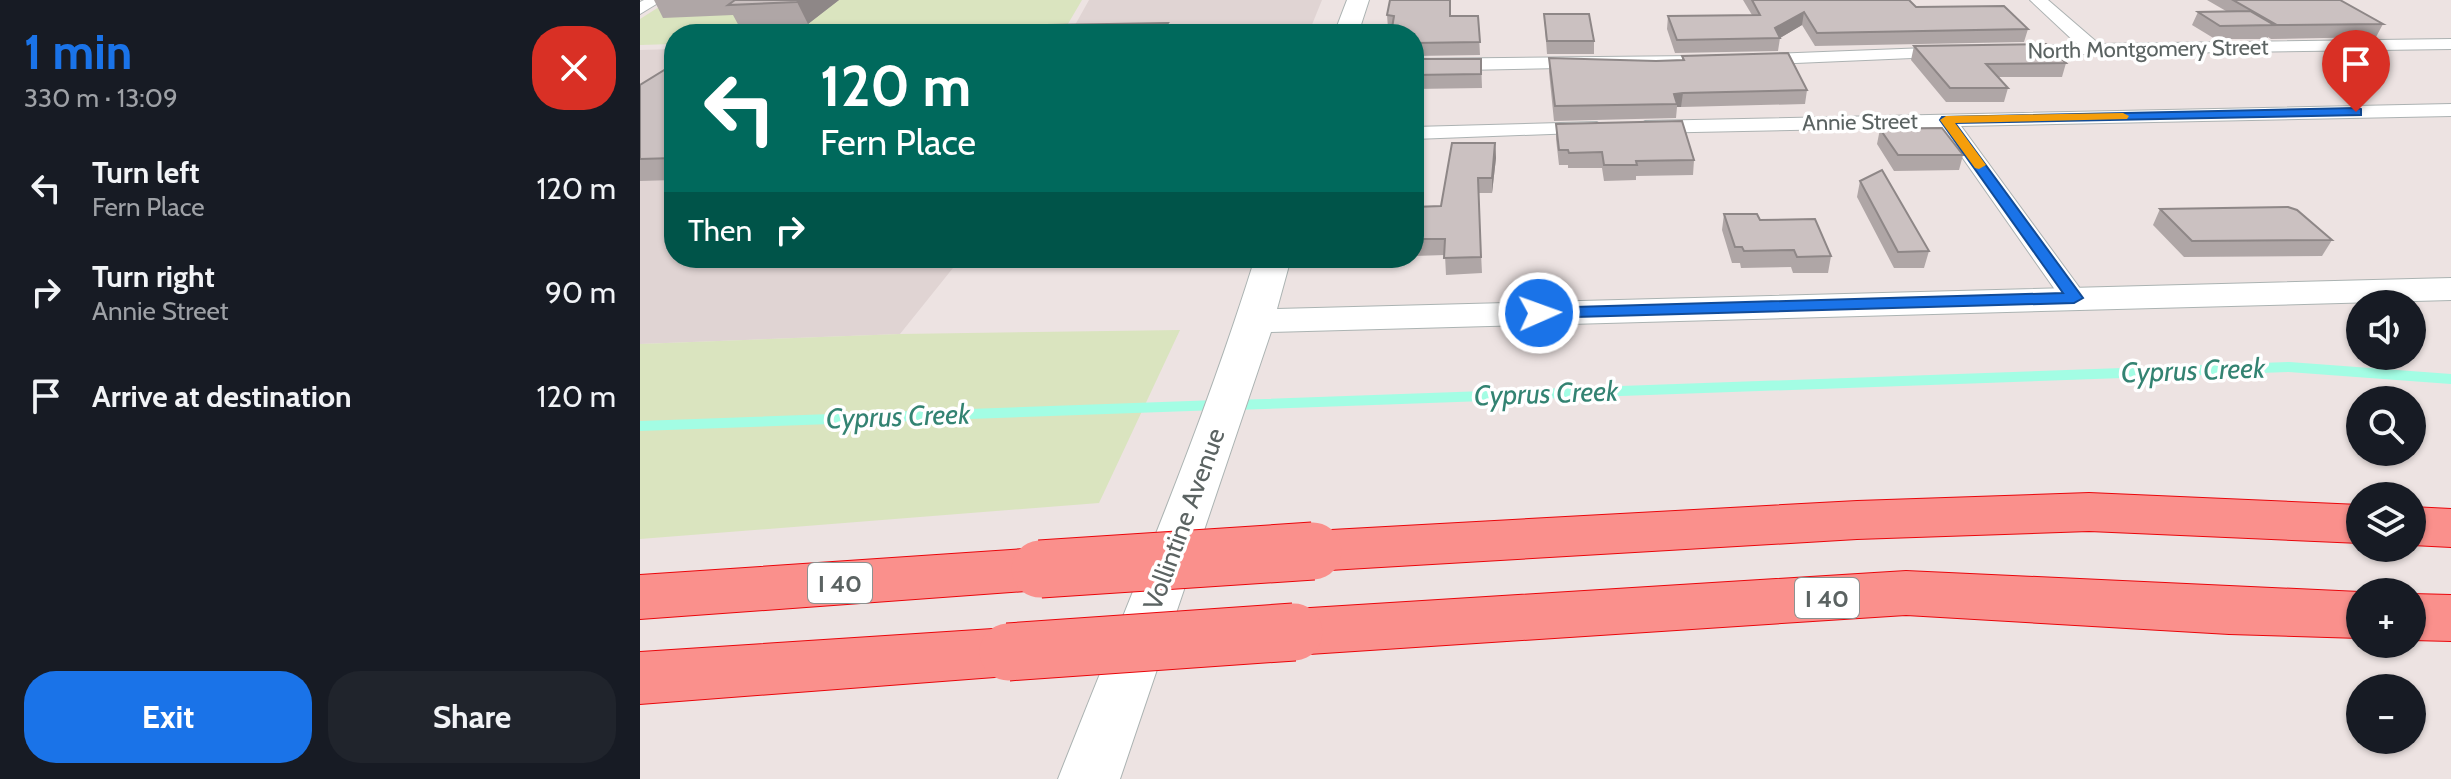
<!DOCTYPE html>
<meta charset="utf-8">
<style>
:root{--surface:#171b24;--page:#20242c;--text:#f1f3f6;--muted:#9ea1a6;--accent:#1a73e8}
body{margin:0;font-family:Cabin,sans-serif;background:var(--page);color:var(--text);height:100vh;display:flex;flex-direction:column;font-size:30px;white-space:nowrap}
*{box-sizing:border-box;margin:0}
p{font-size:26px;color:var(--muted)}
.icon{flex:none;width:44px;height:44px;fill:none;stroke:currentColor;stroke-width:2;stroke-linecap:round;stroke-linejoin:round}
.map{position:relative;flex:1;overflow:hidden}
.panel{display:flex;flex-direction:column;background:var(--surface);width:640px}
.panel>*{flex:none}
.top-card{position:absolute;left:24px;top:24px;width:760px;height:244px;border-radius:32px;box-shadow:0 2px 6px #0004;background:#00695c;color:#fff;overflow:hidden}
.tools{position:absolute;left:1706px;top:290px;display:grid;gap:16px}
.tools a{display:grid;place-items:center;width:80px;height:80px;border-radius:50%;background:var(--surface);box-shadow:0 2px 6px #0004;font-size:40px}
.pin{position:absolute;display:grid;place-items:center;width:68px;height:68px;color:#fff;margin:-82px -34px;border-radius:50% 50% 50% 0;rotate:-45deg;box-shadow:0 0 8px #0007}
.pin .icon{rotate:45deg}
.me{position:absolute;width:88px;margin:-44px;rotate:88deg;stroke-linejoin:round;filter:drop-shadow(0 0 6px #0008)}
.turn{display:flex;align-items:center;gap:28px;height:168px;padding:0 24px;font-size:36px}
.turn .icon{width:104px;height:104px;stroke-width:2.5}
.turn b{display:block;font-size:56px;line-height:68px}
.then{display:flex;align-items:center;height:76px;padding:0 24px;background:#0003;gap:16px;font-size:30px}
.round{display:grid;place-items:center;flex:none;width:84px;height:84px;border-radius:32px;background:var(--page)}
.summary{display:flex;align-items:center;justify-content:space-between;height:136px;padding:0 24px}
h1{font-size:48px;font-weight:700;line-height:60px;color:var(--accent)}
.action{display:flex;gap:16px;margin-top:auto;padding:16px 24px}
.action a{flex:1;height:92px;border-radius:32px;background:var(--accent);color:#fff;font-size:32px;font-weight:700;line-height:92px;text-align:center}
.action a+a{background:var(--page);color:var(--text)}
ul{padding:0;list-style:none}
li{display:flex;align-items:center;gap:24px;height:104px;padding:0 24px}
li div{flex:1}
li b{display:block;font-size:30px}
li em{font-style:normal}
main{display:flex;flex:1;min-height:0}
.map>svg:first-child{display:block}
</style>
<main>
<section class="panel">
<div class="summary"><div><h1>1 min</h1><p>330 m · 13:09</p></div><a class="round" style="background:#d93025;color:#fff"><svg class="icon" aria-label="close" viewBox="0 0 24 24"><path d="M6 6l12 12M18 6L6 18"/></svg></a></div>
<ul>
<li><svg class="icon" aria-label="left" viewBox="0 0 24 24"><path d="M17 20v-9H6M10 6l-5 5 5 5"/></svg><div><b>Turn left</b><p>Fern Place</p></div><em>120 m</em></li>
<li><svg class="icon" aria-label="right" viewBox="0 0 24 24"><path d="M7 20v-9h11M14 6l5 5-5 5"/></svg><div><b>Turn right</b><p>Annie Street</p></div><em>90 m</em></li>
<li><svg class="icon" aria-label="arrive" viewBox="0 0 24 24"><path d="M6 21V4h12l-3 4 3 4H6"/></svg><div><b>Arrive at destination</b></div><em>120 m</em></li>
</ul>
<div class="action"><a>Exit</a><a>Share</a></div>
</section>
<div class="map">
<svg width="1811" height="779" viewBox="0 0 1811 779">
<rect width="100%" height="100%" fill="#ede3e2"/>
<path fill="#e0d4d3" d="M449,0h233l-13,32 -239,2z
M34,49v209h287l-61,76 -260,10v-294z"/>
<path fill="#dae4bf" d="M30,0h412l-20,34h-388v10l-34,1v-26z
M540,330l-81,173 -459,36v-195l260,-10z"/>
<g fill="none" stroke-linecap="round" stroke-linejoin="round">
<path stroke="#a3fde4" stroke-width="10" d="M594,405l1055,-38 162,12
M0,426l578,-21"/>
<g stroke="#acb2b2" stroke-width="2">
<path id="street" d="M4,0h19l-23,14v-12z
M1390,0h18l51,44 352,-5v10l-444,6 -3,-4 9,-5 65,-1z
M1313,47l6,1 3,4 -3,4 -210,9 -9,-5 9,-5z
M1057,56l9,5 -3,4 -289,6v-12z
M1811,104v12l-490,10 126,172 -4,6h-18l-124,-177 -296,6 -10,-6 10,-6z
M957,122l10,6 -3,4 -190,7v-12z"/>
</g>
<g stroke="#abb3b2" stroke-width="2">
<path id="secondary" d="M707,0h22l-11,34h-24z
M615,258h36l-14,51 1174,-31v22l-1180,32 -151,447h-62c68,-173 142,-344 197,-521z"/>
</g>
<g stroke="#ea060b" stroke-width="2">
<path id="highway" d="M1449,493l271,12v38l-271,-12 -232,8 -544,32 -19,-6 -7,-14 7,-14 19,-6 544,-30z
M1772,507l39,2v38l-39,-2z
M400,548l19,6 8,15 -8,15 -19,6 -400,29v-44z
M1266,571l454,21v46l-131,-4 -323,-19 -612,40 -20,-6 -8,-17 8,-17 20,-6z
M1772,594l39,1v46l-39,-1z
M368,628l20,7 9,17 -9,17 -20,7 -368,28v-52z"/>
</g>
<use href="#street" fill="#fff" fill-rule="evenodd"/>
<use href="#secondary" fill="#fff" fill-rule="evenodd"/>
<use href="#highway" fill="#fa908c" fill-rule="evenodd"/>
<g stroke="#ea060b" stroke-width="59" stroke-linecap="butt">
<path id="highway-bridge" d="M400,569l273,-18
M368,652l286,-20"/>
</g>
<use href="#highway-bridge" stroke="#fa908c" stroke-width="57"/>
</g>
<path fill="#afa6a6" d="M14,0h185l-31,24 -68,4 -7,-13 -70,3z
M1103,0h166l7,7 112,22 -4,13 -209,4 -13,-21 -22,13 -2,13 -103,2 -8,-24 1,-13 84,-1z
M1567,0h133l43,24 -7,13 -105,2 -3,-2v2h-53l-23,-14 6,-13 28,-1z
M904,14l50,27v13h-47z
M747,15l91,1 2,39 -66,1v-22l-26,-6z
M1274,46l152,17 -4,14h-63l9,11 -4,14h-58l-35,-42z
M1042,56l125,34 -2,14 -124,3h-4l-1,11 -122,3 -5,-49v-14l107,3 26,-1z
M774,59h67l1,29 -68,1z
M34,64v116l-34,1v-96z
M916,124l138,36 -1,15 -57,1v4l-32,1 -2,-13h-34v-3h-9l-3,-26z
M1240,129l83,26 -4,15 -65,1 -17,-27z
M855,143l1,15 -4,35h-14l4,80 -36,2 -1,-20 -31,1v-49l27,-1z
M1220,181l69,70 -5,17h-30l-37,-71z
M1520,209l172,31 -10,16 -138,1 -31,-32z
M1084,214l36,6 71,36 -3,17h-35l-2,-6 -50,1 -1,-5h-8l-10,-33z"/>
<path fill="#8e8787" d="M160,0h39l-31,24 -11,-22z
M1164,12l-2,13 -22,13 -5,-10z
M528,23l3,11h-11z
M1043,93l-2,14h-4v-3l-3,-10z
M855,143l1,15 -4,35v-15z"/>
<path fill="#cbc1c1" stroke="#8e8787" stroke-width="2" d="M95,0h65l-3,2 -69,3z
M750,0h60v16h28l2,26 -66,1v-9h-23l3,-18 -7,-1z
M1112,0h157l7,7 88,-1 24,23 -211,4 -13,-21 -29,16 5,10 -103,2 -9,-24 92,-1z
M1593,0h107l43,24 -106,1z
M1610,11l24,14 -54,1 -22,-14z
M904,14h45l5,27h-47z
M528,23l-8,11h-439l7,-4z
M1406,44l20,19 -80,1 22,24h-58l-36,-42z
M1148,53l19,37 -124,3 -9,1 3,10 -122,2 -6,-48 107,3 28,-1 -2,-4z
M774,59h67v15l-67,1z
M34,64v94l-34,1v-74z
M1042,121l12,39 -58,1 1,4h-33l-2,-13 -33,1 -1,-3h-9l-3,-26z
M1302,128l21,27h-65l-18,-26z
M812,143h43l-3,35h-14l3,79 -37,1 1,-19h-31v-32l27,-1z
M1242,170l47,81 -31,1 -38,-71z
M1648,207l9,3 35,30 -140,1 -32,-32z
M1084,214h33l3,6 55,-1 16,37 -34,1 -3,-7 -50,1 -2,-4h-7z"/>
<path fill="#1a73e8" stroke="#114b97" stroke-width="2" d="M1716,108l5,1v6l-406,8 128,175 -9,5 -535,15 -9,-5 9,-5 524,-15 -123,-173 2,-3z"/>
<path fill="#f59e0b" d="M1483,113l6,3 -2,3 -172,4 31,42 -7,4 -4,-1 -35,-48 6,-4z"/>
<g text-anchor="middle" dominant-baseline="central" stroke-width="7" stroke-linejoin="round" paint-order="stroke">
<g font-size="22" fill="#5b6362" stroke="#fff">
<text transform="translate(1508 49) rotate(-1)">North Montgomery Street</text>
<text transform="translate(1220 122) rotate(-1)">Annie Street</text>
</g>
<g fill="#fff" stroke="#8c9291" stroke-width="2">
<rect x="168" y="563" width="64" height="40" rx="6"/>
<rect x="1155" y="578" width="64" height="40" rx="6"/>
</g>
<g font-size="24" font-weight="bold" fill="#5b6362">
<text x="200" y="583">I 40</text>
<text x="1187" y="598">I 40</text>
</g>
<g font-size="26" fill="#5b6362" stroke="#fff">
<text transform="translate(544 519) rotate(-70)">Vollintine Avenue</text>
</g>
<g font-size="28" font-style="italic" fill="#338372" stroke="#fff">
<text transform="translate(1553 370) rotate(-2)">Cyprus Creek</text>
<text transform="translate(906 393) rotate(-2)">Cyprus Creek</text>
<text transform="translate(258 416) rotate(-2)">Cyprus Creek</text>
</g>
</g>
</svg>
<div class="tools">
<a><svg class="icon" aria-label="sound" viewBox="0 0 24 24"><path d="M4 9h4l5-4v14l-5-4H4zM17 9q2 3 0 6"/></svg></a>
<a><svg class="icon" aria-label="search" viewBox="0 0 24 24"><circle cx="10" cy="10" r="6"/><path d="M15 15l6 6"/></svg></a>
<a><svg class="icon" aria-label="layers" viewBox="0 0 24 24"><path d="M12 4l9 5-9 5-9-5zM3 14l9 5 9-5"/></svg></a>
<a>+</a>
<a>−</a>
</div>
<div class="pin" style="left:1716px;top:112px;background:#d93025"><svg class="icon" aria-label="arrive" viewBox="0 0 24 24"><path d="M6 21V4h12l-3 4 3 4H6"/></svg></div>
<svg class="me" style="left:899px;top:313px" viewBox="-20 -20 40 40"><circle r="17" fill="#1a73e8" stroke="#fff" stroke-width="3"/><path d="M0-11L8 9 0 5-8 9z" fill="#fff"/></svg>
<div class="top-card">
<div class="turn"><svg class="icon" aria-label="left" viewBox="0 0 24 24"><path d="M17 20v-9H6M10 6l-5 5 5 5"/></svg><div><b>120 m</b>Fern Place</div></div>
<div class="then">Then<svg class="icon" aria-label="right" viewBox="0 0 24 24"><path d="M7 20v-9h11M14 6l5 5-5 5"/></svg></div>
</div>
</div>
</main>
